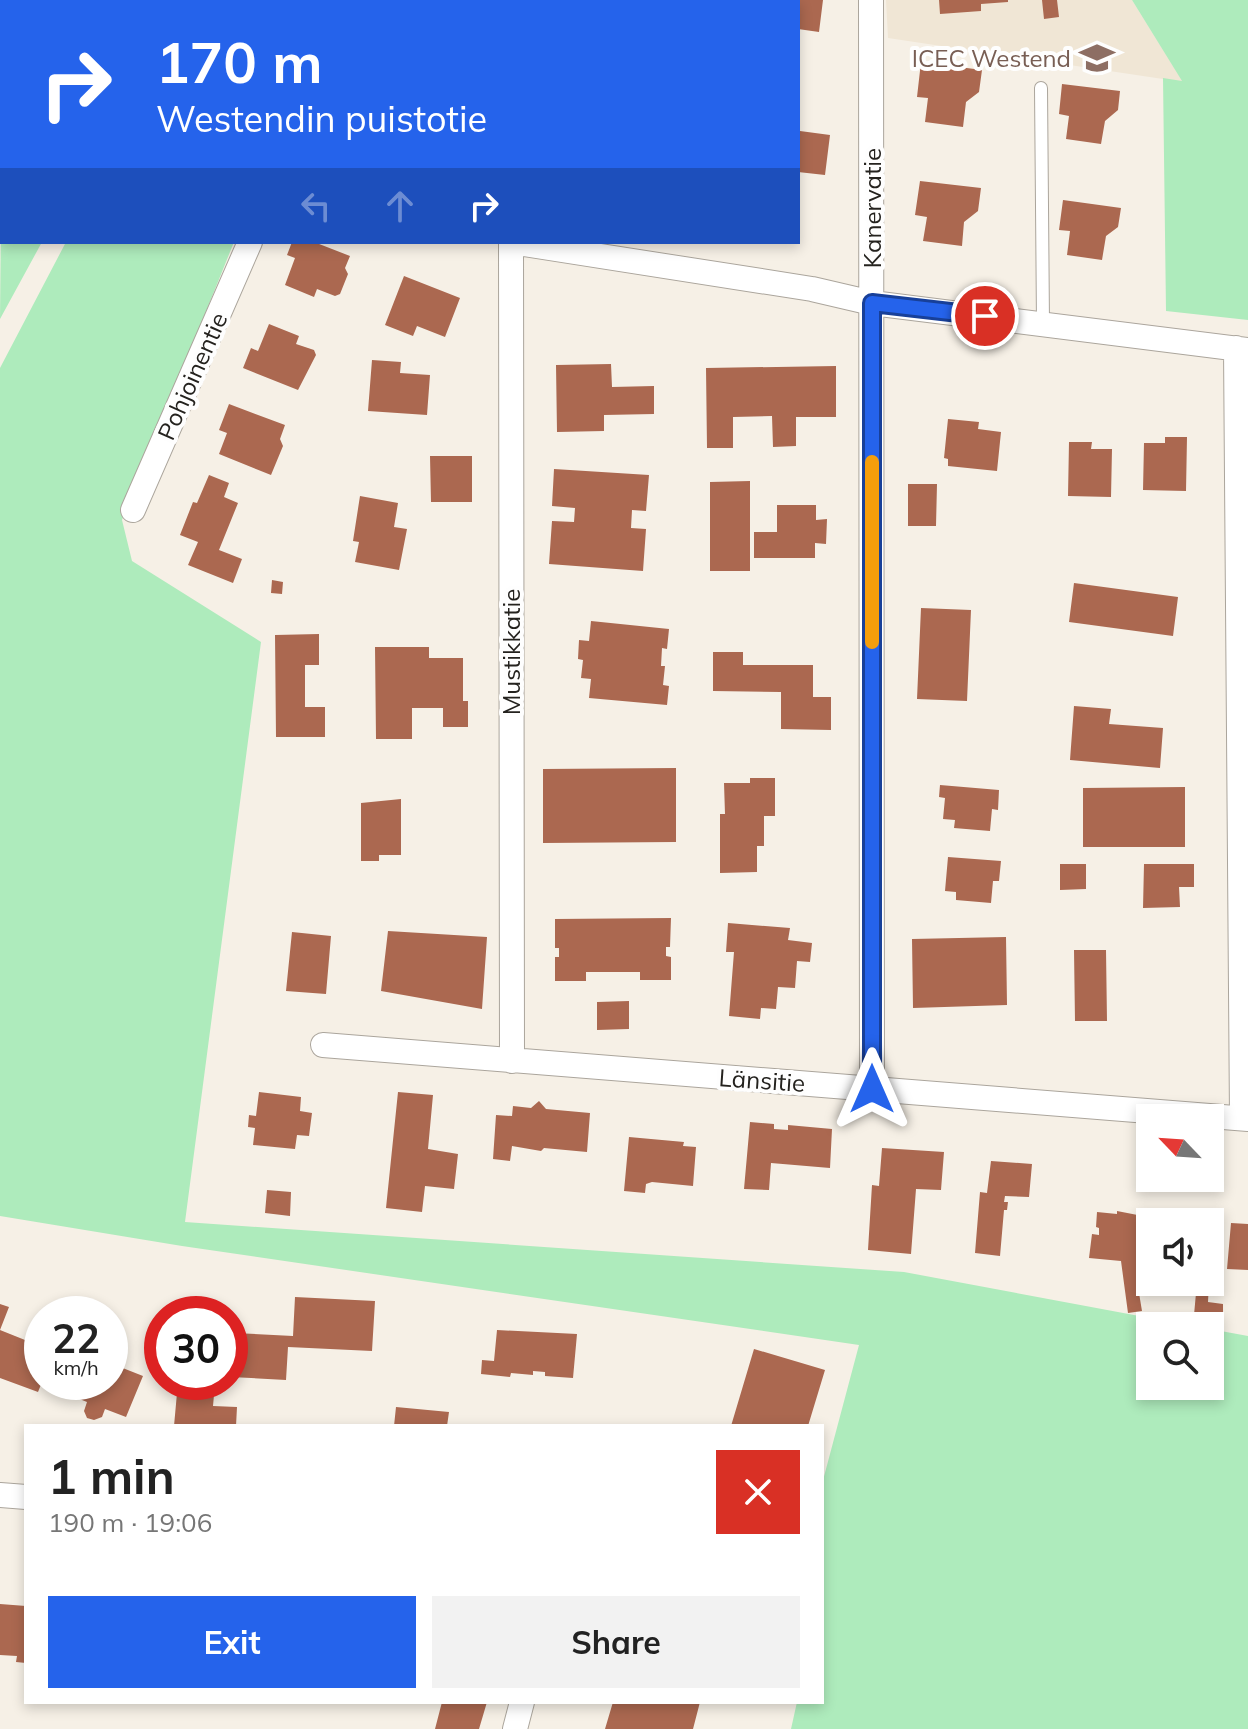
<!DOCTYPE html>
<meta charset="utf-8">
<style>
:root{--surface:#fff;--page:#f2f2f2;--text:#222;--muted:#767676;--accent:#2563eb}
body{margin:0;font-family:Mulish,sans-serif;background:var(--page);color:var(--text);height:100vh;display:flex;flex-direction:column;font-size:30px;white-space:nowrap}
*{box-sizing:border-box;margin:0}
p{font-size:26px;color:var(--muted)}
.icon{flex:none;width:44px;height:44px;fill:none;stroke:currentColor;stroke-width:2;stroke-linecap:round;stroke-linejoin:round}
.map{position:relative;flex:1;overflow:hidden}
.panel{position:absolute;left:24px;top:1424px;width:800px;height:280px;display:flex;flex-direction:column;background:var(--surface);border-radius:0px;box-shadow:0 4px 12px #0003}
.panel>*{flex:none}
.hud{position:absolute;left:0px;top:0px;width:800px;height:244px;box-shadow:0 4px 12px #0003;background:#2563eb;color:#fff;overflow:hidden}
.needle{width:52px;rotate:295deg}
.controls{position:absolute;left:1136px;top:1104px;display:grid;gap:16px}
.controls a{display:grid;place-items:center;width:88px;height:88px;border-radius:0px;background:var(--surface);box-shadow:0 4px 12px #0003;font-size:40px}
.speed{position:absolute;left:24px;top:1296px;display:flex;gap:16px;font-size:40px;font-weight:700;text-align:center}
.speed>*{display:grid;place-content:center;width:104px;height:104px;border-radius:50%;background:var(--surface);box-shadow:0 4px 12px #0003;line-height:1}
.speed small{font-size:20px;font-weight:400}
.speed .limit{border:12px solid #d22;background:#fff;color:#111}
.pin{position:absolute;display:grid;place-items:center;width:68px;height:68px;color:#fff;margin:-34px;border:4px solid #fff;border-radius:50%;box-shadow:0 2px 8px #0007}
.me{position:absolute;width:88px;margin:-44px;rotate:0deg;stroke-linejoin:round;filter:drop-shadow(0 0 6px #0008)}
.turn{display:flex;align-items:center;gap:28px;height:168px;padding:0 24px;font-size:36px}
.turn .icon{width:104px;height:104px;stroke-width:2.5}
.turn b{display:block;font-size:56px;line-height:68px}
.lanes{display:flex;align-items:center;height:76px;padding:0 24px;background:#0003;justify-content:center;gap:40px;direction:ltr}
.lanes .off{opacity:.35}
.round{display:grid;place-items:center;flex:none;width:84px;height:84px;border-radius:0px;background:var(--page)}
.overview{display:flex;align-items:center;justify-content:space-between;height:136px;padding:0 24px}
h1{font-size:48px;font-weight:700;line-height:60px}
.cta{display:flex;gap:16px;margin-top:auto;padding:16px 24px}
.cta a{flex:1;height:92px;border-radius:0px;background:var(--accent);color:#fff;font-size:32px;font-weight:700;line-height:92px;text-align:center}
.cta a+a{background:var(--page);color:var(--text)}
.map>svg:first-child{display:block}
</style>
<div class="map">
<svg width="1248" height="1729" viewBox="0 0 1248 1729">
<rect width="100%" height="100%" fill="#f6f0e6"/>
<path fill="#f0e6d5" d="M886,0h246l51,82 -295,-44z"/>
<path fill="#aeebbc" d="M191,0h143l-144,2z
M1132,0h116v320l-82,-9 -3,-233 19,3z
M2,106v136h40l-42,77z
M66,242h168l-112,278 10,41 129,81 -76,580 719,50 289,54h-43v60h60v-57l38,7v393h-457l6,-27h25v-218l37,-139 -677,-99 -182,-30v-848z"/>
<path fill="#ab6850" d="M798,0h25l-4,32 -21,-3z
M939,0h69v2l-27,2v7l-41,3z
M1042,0h15l2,17 -15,2z
M921,62l61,8 -3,22 -13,10 -3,25 -38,-5 3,-24 -11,-1z
M1062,84l58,7 -2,19 -13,11 -4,23 -35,-5 3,-23 -10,-2z
M800,131l30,4 -5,40 -27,-3z
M920,181l61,7 -3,23 -14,11 -2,24 -39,-5 4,-24 -12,-2z
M1063,200l58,8 -3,19 -12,9 -4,24 -35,-5 3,-24 -11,-1z
M292,242h22l36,14 -5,12 3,6 -8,20 -5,2 -18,-7 -3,8 -29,-12 10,-27 -8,-3z
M404,276l56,22 -15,39 -28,-11 -4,10 -28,-11z
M269,324l30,12 -3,8 18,6 2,5 -18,35 -55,-22 8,-20 7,3z
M372,360l29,2 -1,11 30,2 -3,40 -59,-4z
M611,364l1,23 42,-1v28l-50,1v16l-47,1 -1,-67z
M836,366v51h-40v29l-23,1 -1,-31 -39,1v31h-26l-1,-80z
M229,404l56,21 -5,14 3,7 -12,29 -52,-21 8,-21 -8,-3z
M948,419l31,3 -1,7 23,3 -4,39 -49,-5v-7l-4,-1z
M1165,437h22l-1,54 -43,-1 1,-47h21z
M1069,442h23l-1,7h21l-1,48 -43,-1z
M430,456h42v46h-41z
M554,469l95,6 -3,36 -14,-1 -1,18 15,1 -3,42 -94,-7 3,-43 22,1 1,-14 -23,-2z
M209,475l20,8 -5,14 14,6 -19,47 23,9 -9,24 -45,-18 10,-23 -18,-7 13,-33 4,1z
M750,481v90h-40v-89z
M908,484h29l-1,42h-28z
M360,496l38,7 -4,24 13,2 -8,41 -44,-8 4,-20 -6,-1z
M777,505h39v15l11,-1 -1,25 -11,-1v15h-61v-26h23z
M272,580l11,2 -1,12 -11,-1z
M1074,583l104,14 -5,39 -104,-14z
M921,608l50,2 -4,91 -50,-2z
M591,621l78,8 -2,20 -5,-1 -1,18h4l-2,19 6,1 -2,19 -78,-7 2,-19 -10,-1 2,-18 -5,-1 1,-19 10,1z
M319,634v31h-14v42h20v30h-49l-1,-102z
M375,647h54v11h34v43h5v26h-25v-19h-31v31h-36z
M713,652h30v13h70v32h18v33l-50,-1v-37l-68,-1z
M1074,706l37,3 -2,15 54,4 -3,40 -90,-8z
M676,768v74l-133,1v-74z
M750,778h25v38h-11v30h-7v26l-37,1v-59h5l-1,-31h26z
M940,785l59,5 -1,20 -6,-1 -2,22 -36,-3 1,-8 -12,-1 2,-21 -6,-1z
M1185,787v60h-102v-59z
M401,799v56h-22v6h-18v-58z
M948,857l53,4 -2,20h-6l-2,22 -35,-3v-8l-11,-1z
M1060,864h26v25l-26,1z
M1144,864h50v23h-15l1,20 -37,1z
M671,918l-1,29h-4v9l5,1v23h-31v-8h-54v9h-31v-24h4v-9h-4v-29z
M728,923l62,5 -2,12 24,3 -2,19 -13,-1 -2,27 -17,-1 -2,22 -15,-1 -1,11 -31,-3 5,-64h-8z
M388,931l99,6 -5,72 -101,-18z
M292,932l39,4 -5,58 -40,-3z
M1006,937l1,68 -94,3 -1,-69z
M1074,950h32l1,71h-32z
M629,1001v28l-32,1v-28z
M259,1092l42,5 -1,14 12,2 -3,23 -12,-1 -2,14 -42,-4 2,-17 -7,-1 1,-12 7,1z
M398,1092l35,3 -5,54 30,5 -4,35 -29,-3 -3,26 -36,-4z
M539,1101l7,8 44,4 -3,39 -43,-4 -3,3 -29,-5 -2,15 -17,-2 3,-44 16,1 1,-10 18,2z
M750,1122l24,2v5l14,1v-5l44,4 -2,39 -59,-5 -2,27 -25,-1z
M629,1137l55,5 -1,4 13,1 -3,39 -41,-4 -6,2 -1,9 -21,-2z
M882,1148l62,4 -3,38 -25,-1 -5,65 -43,-4 4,-65 7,1z
M991,1161l41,3 -3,33 -24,-1 -1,6h4l-1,8h-3l-4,46 -25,-3 5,-61 7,1z
M267,1190l24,2 -1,24 -25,-3z
M1117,1211l41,8v3h-8v60h12l1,7 -5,1v5l-19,-2 3,18 -14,2 -7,-52 -32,-3 3,-24 7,1v-7l-3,-1 1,-15 20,2z
M1231,1223l17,1v46l-21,-1z
M1197,1282h12l-1,20 15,2v13h-9l-1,10 -20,-1z
M295,1297l80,4 -3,50 -84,-4 -2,33 -55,-3 3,-44 59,3z
M0,1304l9,3 -9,23z
M49,1306l21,8h-24z
M42,1326v56l-4,10 -38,-14v-48l35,14z
M497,1330l80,4 -4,44 -28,-2v-4l-12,-1v4l-22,-2 -1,4 -29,-3 1,-14 12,1z
M754,1349l71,21 -17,56h-77z
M110,1363l33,13 -17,41 -21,-8 -3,8 -8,3 -7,-2 -3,-7 3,-9 -25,-10 4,-10h44z
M177,1393l37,2 -1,11 24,1 -1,19h-62z
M396,1407l53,5 -2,14h-53z
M0,1604l26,2v57l-10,-1 1,-6 -17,-1z
M442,1702h45l-8,27h-44z
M613,1702h87l-7,27h-88z"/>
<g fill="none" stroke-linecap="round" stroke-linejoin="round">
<g stroke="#aba59c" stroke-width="14">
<path id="service" d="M1041,88l2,235"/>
</g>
<g stroke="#aba59c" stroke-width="26">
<path id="minor" d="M871,0l1,1089
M354,2l1,-2
M511,242l1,819
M511,242l301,47 60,14 376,47
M1236,348l6,770
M133,510l117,-268
M323,1045l925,74
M0,1495l26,2
M515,1729l7,-27"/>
</g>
<use href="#service" stroke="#fff" stroke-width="12"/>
<use href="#minor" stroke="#fff" stroke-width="24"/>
</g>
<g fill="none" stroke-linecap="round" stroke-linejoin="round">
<g stroke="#184099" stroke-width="20">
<path id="route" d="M872,1089v-786l113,13"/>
</g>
<use href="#route" stroke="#2563eb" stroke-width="14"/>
<path stroke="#f59e0b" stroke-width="14" d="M872,642v-180"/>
</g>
<defs>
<g id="school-bare" transform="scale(2.76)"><path d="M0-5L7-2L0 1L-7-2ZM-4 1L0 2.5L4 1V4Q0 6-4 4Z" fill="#8d6e63" stroke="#fefefe" stroke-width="2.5" paint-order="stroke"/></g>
</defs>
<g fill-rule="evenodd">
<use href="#school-bare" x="1097" y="58"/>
</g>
<g text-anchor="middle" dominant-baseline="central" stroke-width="8" stroke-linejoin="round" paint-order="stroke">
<g font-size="24" fill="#785e54" stroke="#fefefe" text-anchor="end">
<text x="1071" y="58">ICEC Westend</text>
</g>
<g font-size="24" fill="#24221e" stroke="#fefefe">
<text transform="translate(872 208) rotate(-90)">Kanervatie</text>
<text transform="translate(192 376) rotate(-66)">Pohjoinentie</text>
<text transform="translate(511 652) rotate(-90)">Mustikkatie</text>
<text transform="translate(762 1080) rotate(4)">Länsitie</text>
</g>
</g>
</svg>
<div class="controls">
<a><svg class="needle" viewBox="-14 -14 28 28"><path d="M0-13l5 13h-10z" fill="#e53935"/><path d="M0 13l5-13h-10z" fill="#767676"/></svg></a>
<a><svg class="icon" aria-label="sound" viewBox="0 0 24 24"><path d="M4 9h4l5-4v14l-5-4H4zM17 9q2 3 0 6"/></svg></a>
<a><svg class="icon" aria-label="search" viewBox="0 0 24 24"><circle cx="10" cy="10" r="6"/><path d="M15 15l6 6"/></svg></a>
</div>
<div class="speed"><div>22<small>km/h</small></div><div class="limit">30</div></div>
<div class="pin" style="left:985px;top:316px;background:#d93025"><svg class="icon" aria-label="arrive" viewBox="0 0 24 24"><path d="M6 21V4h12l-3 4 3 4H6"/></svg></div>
<svg class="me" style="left:872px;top:1089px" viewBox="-20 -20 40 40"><path d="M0-17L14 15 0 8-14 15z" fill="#2563eb" stroke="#fff" stroke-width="4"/></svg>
<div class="hud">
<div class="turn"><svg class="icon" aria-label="right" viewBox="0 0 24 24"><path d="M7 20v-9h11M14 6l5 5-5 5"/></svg><div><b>170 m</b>Westendin puistotie</div></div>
<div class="lanes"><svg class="icon off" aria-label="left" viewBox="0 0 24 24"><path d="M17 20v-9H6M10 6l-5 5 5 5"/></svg><svg class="icon off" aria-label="ahead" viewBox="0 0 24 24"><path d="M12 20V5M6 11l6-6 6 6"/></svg><svg class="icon" aria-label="right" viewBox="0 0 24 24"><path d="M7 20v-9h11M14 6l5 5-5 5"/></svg></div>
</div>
<section class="panel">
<div class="overview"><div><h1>1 min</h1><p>190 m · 19:06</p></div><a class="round" style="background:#d93025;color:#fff"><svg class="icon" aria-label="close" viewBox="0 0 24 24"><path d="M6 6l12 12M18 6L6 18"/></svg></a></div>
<div class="cta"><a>Exit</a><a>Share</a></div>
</section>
</div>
